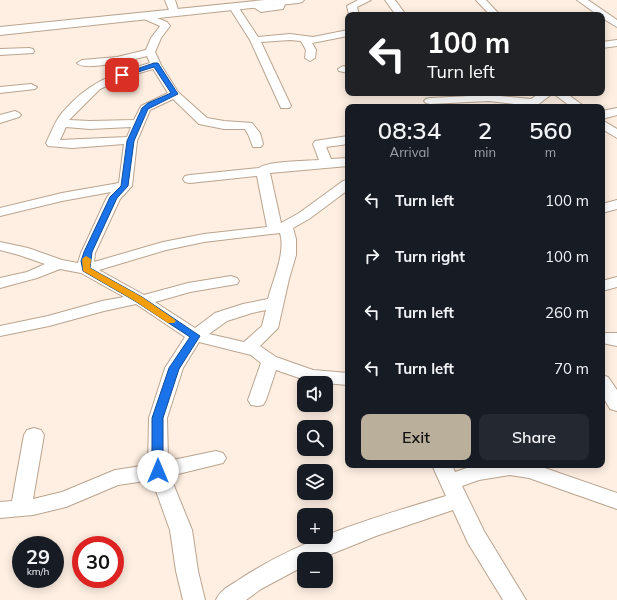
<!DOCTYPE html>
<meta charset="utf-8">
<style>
:root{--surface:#171b24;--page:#242831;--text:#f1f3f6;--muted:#9ea1a6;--accent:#b9af9b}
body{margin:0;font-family:Mulish,sans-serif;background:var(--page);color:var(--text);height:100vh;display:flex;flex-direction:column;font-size:15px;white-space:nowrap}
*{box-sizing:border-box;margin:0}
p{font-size:13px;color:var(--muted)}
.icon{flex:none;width:22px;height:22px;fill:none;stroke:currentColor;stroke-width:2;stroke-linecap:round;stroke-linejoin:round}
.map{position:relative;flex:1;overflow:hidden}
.panel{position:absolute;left:345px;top:104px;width:260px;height:364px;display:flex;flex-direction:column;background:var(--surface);border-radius:8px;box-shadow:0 2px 10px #0003}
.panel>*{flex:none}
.banner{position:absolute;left:345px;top:12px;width:260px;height:84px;border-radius:8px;box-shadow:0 2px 10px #0003;background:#202124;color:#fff;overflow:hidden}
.buttons{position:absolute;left:297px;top:376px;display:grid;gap:8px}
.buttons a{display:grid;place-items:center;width:36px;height:36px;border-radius:8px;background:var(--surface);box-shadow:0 2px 10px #0003;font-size:20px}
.speed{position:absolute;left:12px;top:536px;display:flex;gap:8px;font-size:20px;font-weight:700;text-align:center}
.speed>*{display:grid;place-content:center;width:52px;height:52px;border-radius:50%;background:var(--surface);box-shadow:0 2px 10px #0003;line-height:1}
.speed small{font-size:10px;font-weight:400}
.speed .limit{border:6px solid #d22;background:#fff;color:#111}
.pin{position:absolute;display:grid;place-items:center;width:34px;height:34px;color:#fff;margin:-17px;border-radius:8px;box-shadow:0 2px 6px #0006}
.me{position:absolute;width:44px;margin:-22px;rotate:0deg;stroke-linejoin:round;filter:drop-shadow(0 0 3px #0008)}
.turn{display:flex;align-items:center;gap:14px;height:84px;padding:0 16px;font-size:18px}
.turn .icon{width:52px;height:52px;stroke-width:2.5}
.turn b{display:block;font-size:28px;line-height:34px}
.eta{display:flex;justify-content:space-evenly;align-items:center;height:68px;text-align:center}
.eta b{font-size:24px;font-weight:600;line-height:28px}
.cta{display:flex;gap:8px;margin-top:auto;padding:8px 16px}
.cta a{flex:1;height:46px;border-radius:8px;background:var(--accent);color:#111;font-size:16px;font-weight:600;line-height:46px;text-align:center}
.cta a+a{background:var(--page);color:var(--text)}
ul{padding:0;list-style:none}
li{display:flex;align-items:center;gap:12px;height:56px;padding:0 16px}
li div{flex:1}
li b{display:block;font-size:15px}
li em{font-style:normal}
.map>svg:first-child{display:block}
</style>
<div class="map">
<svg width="617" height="600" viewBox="0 0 617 600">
<rect width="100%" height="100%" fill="#feefe2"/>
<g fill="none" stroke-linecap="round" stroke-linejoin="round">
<g stroke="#baa48f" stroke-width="2">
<path id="minor" d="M165,0h10l4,13 -2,2h-6z
M278,0h6l2,2 -3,7 -22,3 -11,-7 5,-3 8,4 13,-1z
M358,0h13l-14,7 2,8h-10l-2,-9z
M385,0h10l11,15h-10z
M476,0h10l14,15h-10z
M577,0h11l29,20v7l-15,-9v-3h-4z
M234,4l3,1 21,32 32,-3 23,3 35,-7v6l-36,7 4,7 -1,8 -5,3 -5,-3 1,-8 -5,-9 -11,-1 -29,2 30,64 -2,2h-8l-31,-68 -21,-33z
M145,13l22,9 3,4 -9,12 -6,14 6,13 17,27 29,26 17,3 28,2 8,10 3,11 -2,3h-8l-5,-13 -3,-5h-21l-25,-5 -26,-25 -23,11 -13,31 -5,45 -12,13 -25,54 -1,9 69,-20 41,-8 63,-7 -10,-51 -67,7 -5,-1 -2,-3 2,-3 5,-1 69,-7c8,-7 47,-7 60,-8l-6,-16 2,-3 33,-5v8l-22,3 5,12 17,-1v8l-78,7 11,50 18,-10 44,-32 5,-1v10l-39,29 -16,9 3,11v16l-7,24 -11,49 -18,18 16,11 37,13 35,3v12l-37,-3 -35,-12 -10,30 -3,5 -6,1 -6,-1 -3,-5 13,-37 -10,-8 -52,-13 -16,26 -16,50 1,43 48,-10 7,2 3,5 -3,5 -53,13 22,54 6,41 7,29h-22l-7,-29 -6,-41 -18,-50 -34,5 -52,22 -33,8 -33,3v-16l12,-1 12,-66 3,-5 7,-2 7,2 3,5 -11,64 29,-7 53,-22 33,-5 1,-47 16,-50 20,-31 -49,-33 -32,7 -55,15 -49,10v-10l48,-10 54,-15 22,-4 -43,-24 -21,-4 -23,9 -37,10v-10l27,-6 18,-8 -26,-9 -19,-5v-8l28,6 34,12 16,3 3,-10 26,-56 4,-5 -49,9 -62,15v-8l62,-15 57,-10 5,-39 -52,4 -24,-2 -2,-3c5,-10 9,-22 16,-30 26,-31 51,-39 88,-50l-3,-7c-12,3 -63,16 -70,7l5,-3 35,-3 29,-7 5,-12 9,-12 -18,-8 -2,-2zM153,69l15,24 -27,13 -7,14 -44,1 -21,-1 31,-31 26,-12zM66,127l24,2 41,-2 -4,10 -67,3zM280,233c6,20 -7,46 -12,66l-25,5 -28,9 -20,15 -40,-26 35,-10 47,-8 2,-3 -2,-3 -6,-2 -43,7 -44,12 -45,-25 67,-20 38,-8zM266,310l-4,16 -18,16 -35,-8 18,-13 25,-8z
M617,40v6l-15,2v-6z
M29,48l4,1 1,2 -1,2 -33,2v-6z
M343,66l5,1v6l-9,-2 -1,-2z
M31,84l6,3 -2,2 -35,4v-6z
M540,93h13l-18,14h-13l1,-2 -34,-4 -59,3 -4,-1 -2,-2 2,-2 4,-1 59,-3 42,4z
M553,93h13l19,14h-14z
M617,108v7l-15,4v-8z
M15,111l4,2 2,2 -2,2 -19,6v-8z
M602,120l15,9v9l-15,-9z
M617,200v9l-15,4v-9z
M617,277v10l-15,4v-10z
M602,333h15v13l-15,-3z
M602,375l6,2 9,13v21l-7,-2 -8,-14z
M432,465h20l3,7 21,-7h60l81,28v16l-88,-31 -19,-3 -31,5 -17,6 22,45 42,69h-23l-35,-57 -15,-33 -77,26 -57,23h-15v7l-43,23 -15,11h-30c4,-10 15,-15 24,-21 62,-41 136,-62 206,-83z"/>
</g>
<g stroke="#baa48f" stroke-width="2">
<path id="major" d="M265,0h39l-2,2 -4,1 -298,32v-8z"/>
</g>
<use href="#minor" fill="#fff" fill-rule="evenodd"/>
<use href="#major" fill="#fff" fill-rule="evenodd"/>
</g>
<path fill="#1a73e8" stroke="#114b97" d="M154,63h4l20,31 -30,15 -14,32 -6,45 -11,12 -25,54 -2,16 52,29 58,39 -21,33 -16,49v53l-1,3 -4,2 -5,-2 -1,-3v-53l17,-50 21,-31 -55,-36 -52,-30 -2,-10 3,-9 26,-55 11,-11 6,-45 15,-33 6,-5 23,-10 -17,-26 -32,10 -3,-2z"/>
<path fill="#f59e0b" d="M86,256l5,3 -1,9 52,29 32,22 2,2 -2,2h-6l-33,-22 -52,-30 -1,-12z"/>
</svg>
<div class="buttons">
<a><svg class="icon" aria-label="sound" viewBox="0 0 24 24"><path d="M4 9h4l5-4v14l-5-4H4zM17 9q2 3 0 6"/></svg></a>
<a><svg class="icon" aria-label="search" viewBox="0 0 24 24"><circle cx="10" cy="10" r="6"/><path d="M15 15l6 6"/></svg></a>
<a><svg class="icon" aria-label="layers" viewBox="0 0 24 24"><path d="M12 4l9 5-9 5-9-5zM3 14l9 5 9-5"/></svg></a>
<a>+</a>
<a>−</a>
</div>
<div class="speed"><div>29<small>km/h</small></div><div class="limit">30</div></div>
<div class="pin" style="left:122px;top:75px;background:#d93025"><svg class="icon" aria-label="arrive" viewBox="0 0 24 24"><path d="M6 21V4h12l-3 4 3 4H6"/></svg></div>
<svg class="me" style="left:158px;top:471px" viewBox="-20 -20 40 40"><circle r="19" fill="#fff"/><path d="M0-13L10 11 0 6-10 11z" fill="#1a73e8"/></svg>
<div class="banner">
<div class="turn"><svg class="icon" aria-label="left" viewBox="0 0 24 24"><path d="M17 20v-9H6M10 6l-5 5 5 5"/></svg><div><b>100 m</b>Turn left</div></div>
</div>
<section class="panel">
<div class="eta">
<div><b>08:34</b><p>Arrival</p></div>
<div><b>2</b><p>min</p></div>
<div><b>560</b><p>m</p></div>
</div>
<ul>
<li><svg class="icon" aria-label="left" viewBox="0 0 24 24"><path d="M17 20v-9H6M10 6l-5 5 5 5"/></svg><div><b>Turn left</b></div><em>100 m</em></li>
<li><svg class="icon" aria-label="right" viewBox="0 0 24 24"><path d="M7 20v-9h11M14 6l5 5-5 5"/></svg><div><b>Turn right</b></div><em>100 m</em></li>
<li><svg class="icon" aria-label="left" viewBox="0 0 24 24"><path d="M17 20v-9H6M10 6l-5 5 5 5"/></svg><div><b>Turn left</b></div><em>260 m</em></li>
<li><svg class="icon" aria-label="left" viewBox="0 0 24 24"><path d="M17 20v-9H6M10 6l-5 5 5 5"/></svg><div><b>Turn left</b></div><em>70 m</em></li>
</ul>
<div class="cta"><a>Exit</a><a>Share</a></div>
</section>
</div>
